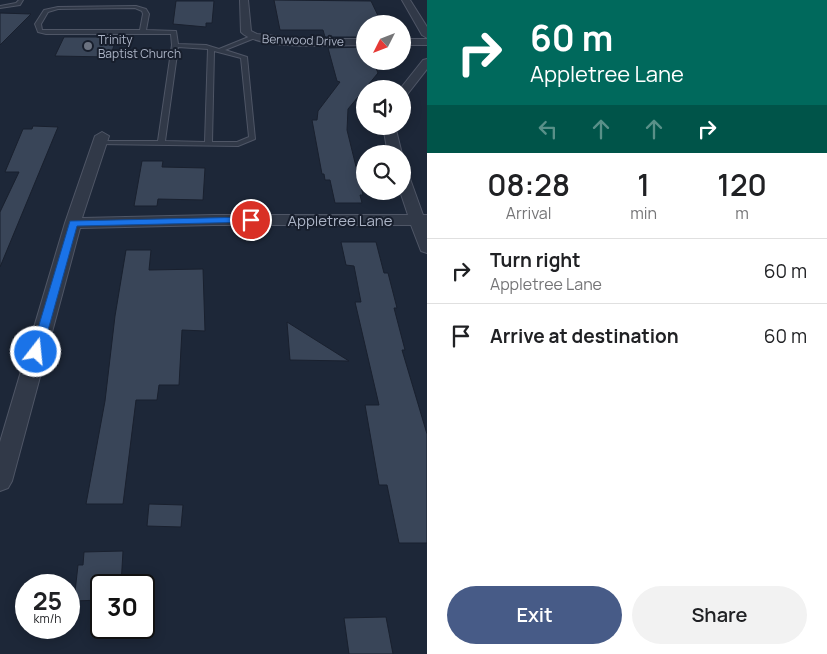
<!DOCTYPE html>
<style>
:root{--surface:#fff;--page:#f2f2f2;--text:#202124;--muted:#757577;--line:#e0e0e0;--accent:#475b87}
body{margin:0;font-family:Manrope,sans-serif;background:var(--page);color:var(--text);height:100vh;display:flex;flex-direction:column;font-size:19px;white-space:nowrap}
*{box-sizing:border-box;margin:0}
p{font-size:16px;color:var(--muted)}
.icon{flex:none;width:28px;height:28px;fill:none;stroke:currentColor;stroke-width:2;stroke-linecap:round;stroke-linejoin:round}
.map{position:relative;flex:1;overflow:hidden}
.panel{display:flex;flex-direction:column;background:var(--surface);width:400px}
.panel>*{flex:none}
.guide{background:#00695c;color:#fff;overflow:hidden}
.needle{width:32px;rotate:228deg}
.controls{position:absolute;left:356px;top:15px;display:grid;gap:10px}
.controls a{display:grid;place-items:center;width:55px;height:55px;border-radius:50%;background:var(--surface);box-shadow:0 2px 12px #0003;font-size:25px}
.speed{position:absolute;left:15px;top:574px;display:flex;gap:10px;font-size:25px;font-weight:700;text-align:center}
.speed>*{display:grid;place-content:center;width:65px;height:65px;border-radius:50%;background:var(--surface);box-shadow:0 2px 12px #0003;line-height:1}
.speed small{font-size:12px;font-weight:400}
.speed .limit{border:2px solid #111;border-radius:8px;background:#fff;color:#111}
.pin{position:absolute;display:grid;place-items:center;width:42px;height:42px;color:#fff;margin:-21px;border:2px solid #fff;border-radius:50%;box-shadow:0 1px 5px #0007}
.me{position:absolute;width:55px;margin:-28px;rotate:16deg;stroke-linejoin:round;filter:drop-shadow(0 0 4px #0008)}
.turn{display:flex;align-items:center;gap:18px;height:105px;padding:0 20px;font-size:22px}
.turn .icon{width:65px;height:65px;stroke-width:2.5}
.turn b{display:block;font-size:35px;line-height:42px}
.lanes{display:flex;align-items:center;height:48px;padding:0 20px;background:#0003;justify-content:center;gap:25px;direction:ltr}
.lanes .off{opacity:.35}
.eta{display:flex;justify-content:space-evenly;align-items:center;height:85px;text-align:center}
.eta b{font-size:30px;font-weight:600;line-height:35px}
.action{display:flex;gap:10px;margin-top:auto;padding:10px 20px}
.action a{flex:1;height:58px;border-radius:30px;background:var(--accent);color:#fff;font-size:20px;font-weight:600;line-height:58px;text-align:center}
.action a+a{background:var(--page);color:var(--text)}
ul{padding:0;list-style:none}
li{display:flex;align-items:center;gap:15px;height:65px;padding:0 20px;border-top:1px solid var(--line)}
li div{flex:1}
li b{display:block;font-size:19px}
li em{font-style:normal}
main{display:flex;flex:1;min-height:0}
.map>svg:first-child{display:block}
</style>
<main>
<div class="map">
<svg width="427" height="654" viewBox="0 0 427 654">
<rect width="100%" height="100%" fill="#1d2738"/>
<path fill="#394558" stroke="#19202e" d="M274,0l97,1 11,23h-17v13h-40l-2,-7h-43z
M176,1h38l-2,22h-6v4l-33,-3z
M0,13l31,1 -31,31z
M64,37h53l-7,20 -55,-1z
M365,47v14h8l5,12 -30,36 -1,21 16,65h-3l2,8h-27l-5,-23h-5l-1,-6h-2l-10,-54h5l1,-9 22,-29 -3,-1 -9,-33z
M33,126l25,1 -58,140v-55l19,-40h-14l18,-43h9z
M142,161h21l-1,6 43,1 -2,32 -45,-1 -1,7h-23z
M341,242h35l8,31h4l9,35h-3l11,42h-3l25,84v109h-28l-12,-58h-8l-14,-80h14l-24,-103h6l-7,-36 -8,-1z
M126,250h25l-2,20 54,-1 2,62 -23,-1 -3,55h-20l-2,15h-21l-13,104h-37l19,-103 10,-85z
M287,322l62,39 -59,-1z
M149,504l34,1 -2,22 -34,-1z
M123,551l-2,34h-20v15l-27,1 4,-36h5l1,-13z
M386,617l7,37h-44l-5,-36z"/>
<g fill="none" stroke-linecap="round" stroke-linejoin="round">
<g stroke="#4f5666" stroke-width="2">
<path id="service" d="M19,0h4l-3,5 -20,3v-2l16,-3z
M136,6l10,3 3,5 -3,16 30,1 2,13 28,1 13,4 32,-13h4v2l-30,12 22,7 8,82 -17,7 -140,-2 -2,-1 4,-2h58l14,-96 -1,-11h-125l-8,-2 -3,-8 9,-14 14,-3zM135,8l7,3 1,3 -3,16h-98l-1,-6 7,-12 10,-3zM178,47l30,2 -3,93 -40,-1zM214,51l27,7 8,79 -12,5h-25z"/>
</g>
<g stroke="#4f5666" stroke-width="2">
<path id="minor" d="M240,0h8l3,31 6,3 44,5h64v6c-27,0 -106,6 -124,-13z
M402,0h8l17,27v11l-5,-3z
M402,39h25v6h-25z
M427,59v10l-21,27 -4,1v-8h-2l23,-29z
M383,126h12l7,28h-14z
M102,132l7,4 -27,82 132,-3h194l-8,-24h2v-19l7,4 14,39h4v38l-6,-2 -10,-26h-197l-134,3 -68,253 -4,7 -8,3v-49l65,-219 30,-87z"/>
</g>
<use href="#service" fill="#313948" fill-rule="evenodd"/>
<use href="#minor" fill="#313948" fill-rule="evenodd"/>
</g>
<path fill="#1a73e8" stroke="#114b97" d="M251,217l3,1v4l-177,4 -35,126 -1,3h-9l-1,-3 39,-131z"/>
<circle fill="#6b7280" stroke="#171e2c" stroke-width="2" cx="88" cy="46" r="5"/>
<g text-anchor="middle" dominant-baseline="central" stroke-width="4" stroke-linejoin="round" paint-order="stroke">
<g font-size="12" fill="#abb3c5" stroke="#171e2c" text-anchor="start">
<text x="98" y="39">Trinity<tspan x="98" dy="14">Baptist Church</tspan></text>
</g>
<g font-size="12" fill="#abb3c5" stroke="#171e2c">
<text transform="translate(303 40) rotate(2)">Benwood Drive</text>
</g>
<g font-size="15" fill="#abb3c5" stroke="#171e2c">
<text x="340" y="220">Appletree Lane</text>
</g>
</g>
</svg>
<div class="controls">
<a><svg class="needle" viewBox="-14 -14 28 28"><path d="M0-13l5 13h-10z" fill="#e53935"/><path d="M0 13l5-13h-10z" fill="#757577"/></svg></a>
<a><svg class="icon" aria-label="sound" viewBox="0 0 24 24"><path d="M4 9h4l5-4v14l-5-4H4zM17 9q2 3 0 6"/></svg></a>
<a><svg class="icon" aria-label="search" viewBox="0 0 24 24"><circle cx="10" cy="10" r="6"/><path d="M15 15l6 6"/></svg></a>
</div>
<div class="speed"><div>25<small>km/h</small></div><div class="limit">30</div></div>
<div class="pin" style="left:251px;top:220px;background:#d93025"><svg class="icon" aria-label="arrive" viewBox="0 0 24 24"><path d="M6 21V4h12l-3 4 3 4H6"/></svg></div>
<svg class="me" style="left:36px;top:352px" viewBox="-20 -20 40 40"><circle r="17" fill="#1a73e8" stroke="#fff" stroke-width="3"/><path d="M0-11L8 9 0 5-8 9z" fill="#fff"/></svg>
</div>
<section class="panel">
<div class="guide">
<div class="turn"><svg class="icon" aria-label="right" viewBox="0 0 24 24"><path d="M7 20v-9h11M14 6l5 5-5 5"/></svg><div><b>60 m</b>Appletree Lane</div></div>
<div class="lanes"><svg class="icon off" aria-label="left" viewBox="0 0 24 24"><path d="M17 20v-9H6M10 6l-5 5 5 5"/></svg><svg class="icon off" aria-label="ahead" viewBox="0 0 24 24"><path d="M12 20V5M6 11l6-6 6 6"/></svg><svg class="icon off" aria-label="ahead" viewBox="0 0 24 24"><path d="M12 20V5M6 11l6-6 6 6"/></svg><svg class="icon" aria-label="right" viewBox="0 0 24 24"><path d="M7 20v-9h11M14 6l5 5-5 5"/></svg></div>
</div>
<div class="eta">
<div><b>08:28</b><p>Arrival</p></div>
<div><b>1</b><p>min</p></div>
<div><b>120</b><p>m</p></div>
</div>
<ul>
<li><svg class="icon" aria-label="right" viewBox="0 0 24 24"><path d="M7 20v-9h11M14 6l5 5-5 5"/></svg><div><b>Turn right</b><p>Appletree Lane</p></div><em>60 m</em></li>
<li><svg class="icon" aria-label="arrive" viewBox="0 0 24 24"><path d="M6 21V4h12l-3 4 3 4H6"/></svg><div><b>Arrive at destination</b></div><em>60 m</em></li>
</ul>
<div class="action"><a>Exit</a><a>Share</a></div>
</section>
</main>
